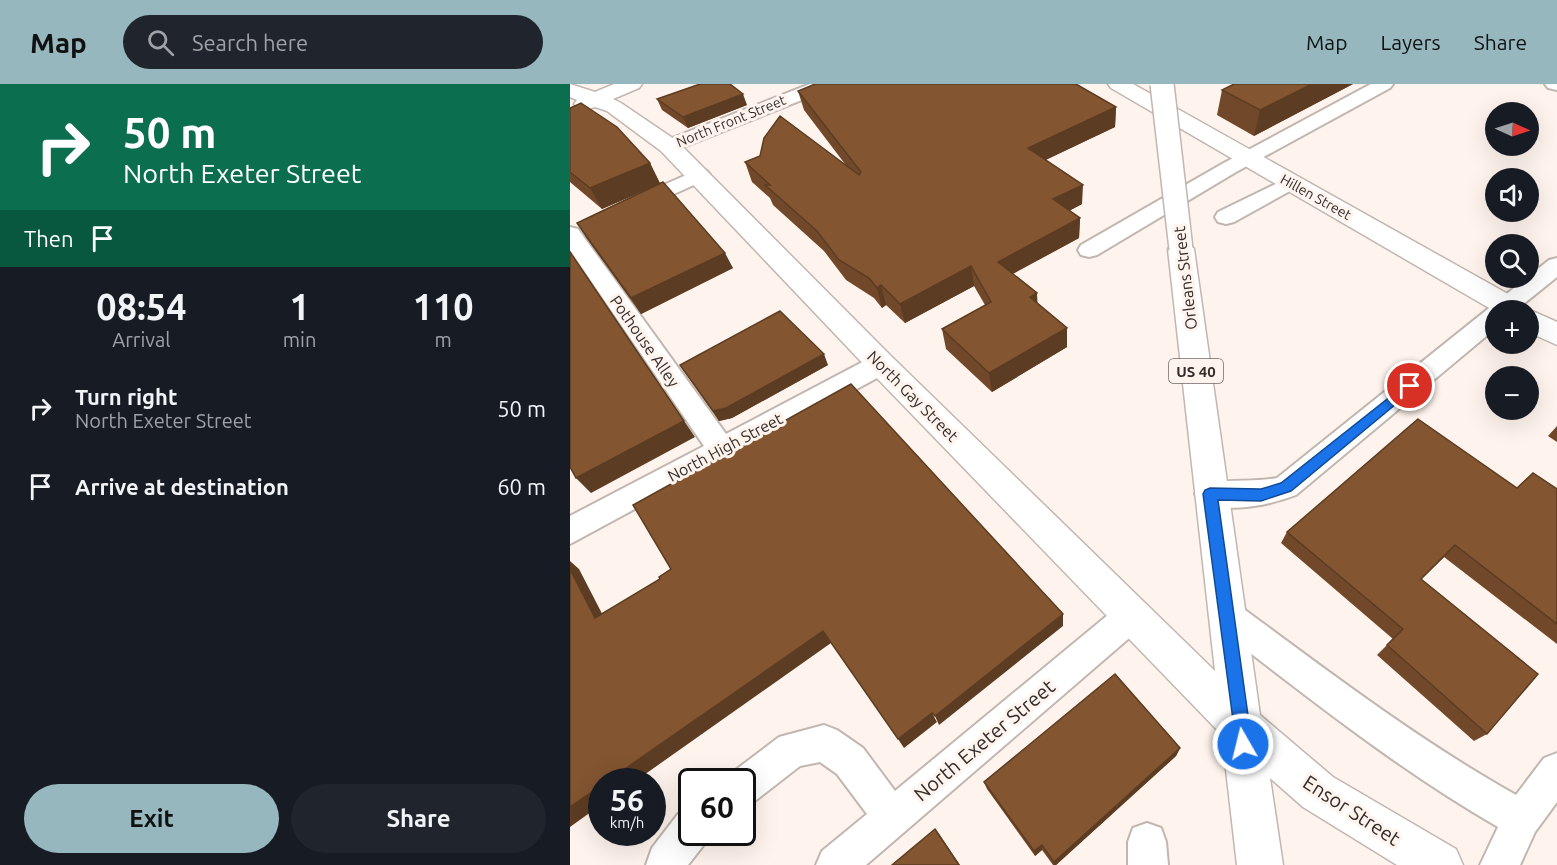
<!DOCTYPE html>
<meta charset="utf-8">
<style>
:root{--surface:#171b24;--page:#20242c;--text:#f1f3f6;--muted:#9ea1a6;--accent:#95b7bd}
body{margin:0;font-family:Ubuntu,sans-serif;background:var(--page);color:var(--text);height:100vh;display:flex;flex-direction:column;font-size:22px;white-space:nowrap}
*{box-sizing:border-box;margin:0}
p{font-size:20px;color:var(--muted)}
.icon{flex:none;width:33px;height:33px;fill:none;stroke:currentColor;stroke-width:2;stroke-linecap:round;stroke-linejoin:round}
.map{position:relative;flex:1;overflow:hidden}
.drawer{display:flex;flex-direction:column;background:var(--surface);width:570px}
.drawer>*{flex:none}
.hud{background:#0b6e4f;color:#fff;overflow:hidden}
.needle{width:39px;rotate:93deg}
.controls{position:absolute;left:915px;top:18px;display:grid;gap:12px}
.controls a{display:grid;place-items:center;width:54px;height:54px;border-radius:50%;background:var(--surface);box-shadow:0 6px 24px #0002;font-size:30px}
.speed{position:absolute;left:18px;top:684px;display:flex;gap:12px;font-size:30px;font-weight:700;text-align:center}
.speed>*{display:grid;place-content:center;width:78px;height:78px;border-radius:50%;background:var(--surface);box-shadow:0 6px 24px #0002;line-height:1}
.speed small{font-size:15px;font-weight:400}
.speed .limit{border:3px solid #111;border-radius:9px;background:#fff;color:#111}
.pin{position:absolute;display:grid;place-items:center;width:51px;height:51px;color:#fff;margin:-26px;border:3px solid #fff;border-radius:50%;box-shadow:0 2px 6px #0007}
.me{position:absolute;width:66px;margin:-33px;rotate:352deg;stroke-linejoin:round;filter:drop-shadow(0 0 4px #0008)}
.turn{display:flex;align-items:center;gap:21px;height:126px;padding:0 24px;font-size:27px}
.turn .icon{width:78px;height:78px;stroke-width:2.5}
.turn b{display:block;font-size:42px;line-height:51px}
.then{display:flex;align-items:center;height:57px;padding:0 24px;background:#0003;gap:12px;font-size:22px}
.eta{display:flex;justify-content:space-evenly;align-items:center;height:102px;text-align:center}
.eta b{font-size:36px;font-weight:700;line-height:42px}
.button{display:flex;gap:12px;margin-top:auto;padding:12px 24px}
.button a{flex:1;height:69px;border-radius:36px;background:var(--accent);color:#111;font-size:24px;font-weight:700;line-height:69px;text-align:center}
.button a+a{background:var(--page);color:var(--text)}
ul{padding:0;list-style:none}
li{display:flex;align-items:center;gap:18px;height:78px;padding:0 24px}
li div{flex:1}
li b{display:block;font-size:22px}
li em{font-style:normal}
header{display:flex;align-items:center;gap:36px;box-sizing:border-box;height:84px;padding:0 30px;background:var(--accent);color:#111}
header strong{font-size:28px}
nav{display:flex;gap:33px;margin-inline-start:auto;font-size:21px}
.search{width:420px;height:54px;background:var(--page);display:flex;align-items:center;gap:15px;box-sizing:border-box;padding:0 21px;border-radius:33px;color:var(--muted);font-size:22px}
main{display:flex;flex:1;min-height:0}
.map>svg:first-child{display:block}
</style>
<header>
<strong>Map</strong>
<div class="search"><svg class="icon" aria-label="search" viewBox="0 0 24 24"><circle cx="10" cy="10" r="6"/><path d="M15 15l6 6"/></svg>Search here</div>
<nav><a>Map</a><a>Layers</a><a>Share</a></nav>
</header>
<main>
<section class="drawer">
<div class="hud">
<div class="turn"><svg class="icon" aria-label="right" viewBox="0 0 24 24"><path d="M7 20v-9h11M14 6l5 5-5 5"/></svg><div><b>50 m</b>North Exeter Street</div></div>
<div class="then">Then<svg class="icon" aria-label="arrive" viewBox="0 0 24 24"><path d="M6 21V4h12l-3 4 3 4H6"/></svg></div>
</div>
<div class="eta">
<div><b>08:54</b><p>Arrival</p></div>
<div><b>1</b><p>min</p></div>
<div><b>110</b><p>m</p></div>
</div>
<ul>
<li><svg class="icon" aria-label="right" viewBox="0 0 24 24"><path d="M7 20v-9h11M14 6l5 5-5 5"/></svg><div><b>Turn right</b><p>North Exeter Street</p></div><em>50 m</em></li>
<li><svg class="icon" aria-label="arrive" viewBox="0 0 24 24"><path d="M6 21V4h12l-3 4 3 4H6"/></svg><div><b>Arrive at destination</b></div><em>60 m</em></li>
</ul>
<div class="button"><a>Exit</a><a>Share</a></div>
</section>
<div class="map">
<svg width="987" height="781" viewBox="0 0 987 781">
<rect width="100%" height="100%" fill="#fff4ed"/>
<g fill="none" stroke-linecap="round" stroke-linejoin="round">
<g stroke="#c1b7b0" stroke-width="4">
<path id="minor" d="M240,0h25l-3,4 -156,62h-14l-3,-4 3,-4z
M801,0h22l-3,4 -154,84 -139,83 -8,2 -8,-2 -3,-5 3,-5 141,-81z
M975,0h12v6l-9,-2z
M130,85l7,2 3,4 -3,4 -66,30 -7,2 -7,-2 -4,-4 4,-4z
M720,93l7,2 3,4 -3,4 -63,35 -8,2 -8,-2 -3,-5 3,-5z
M0,143l8,2 148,205 146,-77 9,-2 9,2 4,7 -4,7 -320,173v-28l134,-70 -134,-196z
M987,174v19l-41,33h-20v18l-200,167c-29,11 -66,18 -96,8l-5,-9 5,-9c23,-7 52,-2 77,-7l272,-218z
M656,516l11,4c91,67 181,136 279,191l28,-37 13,-5v49l-22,30 -15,33h-40l18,-38c-101,-58 -191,-131 -283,-201l-5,-11 5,-11z
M561,517l11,4 5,11 -5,11 -276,238h-50l6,-14 45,-37 -30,-40 -17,-12 -20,4 -45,35 -13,5v-24h-16l3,-7 50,-38 45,-12 13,5 26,18 32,43 225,-186z
M122,725v23h17l-3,10 -18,23h-42l6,-17 26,-34z
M577,739l14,5 5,14 2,23h-40v-23l5,-14z"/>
</g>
<g stroke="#c1b7b0" stroke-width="3">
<path id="major" d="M0,0l25,8 19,-8h28l-3,4 -26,11 8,4 56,38 214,215 324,315 -47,-422 4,-6 9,-2 9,2 4,6 66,466 73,62 123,72 7,16h-66l-94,-58 -33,-29 13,87h-46l-15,-130 -351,-363 -210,-221 -54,-40 -12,-4 -10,3 -7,-2 -4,-4 3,-4 -7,-3z
M538,0h25l391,219 4,6 29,13v23l-29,-13v-22l-32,2 -385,-224z"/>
</g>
<use href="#minor" fill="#fff" fill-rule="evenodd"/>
<use href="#major" fill="#fff" fill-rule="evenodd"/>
<g stroke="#c1b7b0" stroke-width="26" stroke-linecap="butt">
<path id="major-bridge" d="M592,0l19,165"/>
</g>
<use href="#major-bridge" stroke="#fff" stroke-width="23"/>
</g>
<path fill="#71492a" d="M664,0h119l-99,52 -37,-21 5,-25z
M228,7l318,16 -1,20 -70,33 37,44 -13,7 11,7 -1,20 -66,36 25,30 29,24v19l-75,45 -46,-43 -4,-20 43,-24 -11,-19 -69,37 -19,-18 -4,3 -8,-10 -28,-18 -22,-29 -51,-46 -3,-7 -18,-16 -7,-20 100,2 -41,-54z
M87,15l90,6 -59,23 -26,-18z
M0,24l80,55 10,20 73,85 -92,46 -54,-75 -10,-16 77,-37 -52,23 -32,-27z
M110,281h148l-96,53 -13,3z
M987,342v16l-9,-6z
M947,404l40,1v155l-113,-87 -23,22 66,155 -13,7 -97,-86 16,-16 -112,-96 6,-11z
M610,664l-4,8 -120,109h-3l-11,-15 -7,6 -48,-67 -3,-7z"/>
<path fill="#5c3c22" d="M742,0h41l-99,52 6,-26z
M173,10l4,11 -59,23 -5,-11z
M546,23l-1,20 -86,41 -1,-20z
M80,79l10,21 -58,25 -12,-21z
M513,101l-1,19 -29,15v-20z
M510,134l-1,20 -80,43 -1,-19z
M0,168l125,185 -104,56 -15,-15z
M155,169l8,15 -92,46 -10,-16z
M401,182l3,20 -69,37 -5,-19z
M311,201l5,20 -4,3 -5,-20z
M467,209l1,20 -8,-16z
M497,244v19l-75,45 -3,-19z
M254,270l4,11 -96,53 -13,3 -6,-10z
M885,461l-11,12 -33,32z
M0,477l9,8 32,62 -16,-13 -25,-47z
M493,530v12l-124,99 -4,-9z
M253,547l8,12 -197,139h-28z
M362,629l5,9 -33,26 -6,-9z
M610,664l-4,8 -120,109h-2v-3z
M32,701v19l-32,23v-20z
M365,745l4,5 21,31h-1z
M472,761v5l-7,6 -1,-5z"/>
<path fill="#835531" stroke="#5c3c22" stroke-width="1.5" d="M130,0h30l13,10 -60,23 -26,-18z
M245,0h261l40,23 -88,41 55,37 -30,14 27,19 -82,44 39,31 -7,4 37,31 -78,45 -47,-44 49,-27 -20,-36 -71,38 -19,-19 -4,3 -8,-10 -30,-18 -22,-29 -52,-46h5l-25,-23 15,-6 4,-18 16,-22 79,59 2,-3 -63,-81z
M664,0h78l-52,26 -38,-20z
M11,19l36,24 33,36 -60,25 -20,-16v-64z
M93,98l62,71 -94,45 -54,-75z
M0,168l114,169 -108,57 -6,-11z
M210,227l44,43 -98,54 -13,3 -33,-46z
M281,300l212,230 -128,102 -3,-3 -34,26 -75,-108 -217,151h-4v3l-32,22v-238l25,49 65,-39 -1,-2 12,-8 -38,-64z
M848,335l99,69 16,-15 24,16v135l-102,-79 -34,34 117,95 -51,60 -100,-89 16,-16 -116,-97z
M545,590l65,74 -126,114 -12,-17 -8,6 -50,-69z
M365,745l24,36h-67z"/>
<path fill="#1a73e8" stroke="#114b97" stroke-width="1.5" d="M840,297l6,5 -2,3 -123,102 -30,10 -43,-1 34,244 -3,6 -6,3 -6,-3 -34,-256 2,-4 5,-2 51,1 20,-6z"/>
<g text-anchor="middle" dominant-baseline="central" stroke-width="6" stroke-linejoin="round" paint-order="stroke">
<g font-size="14" fill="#302c29" stroke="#fff4ed">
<text transform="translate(161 37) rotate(-22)">North Front Street</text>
<text transform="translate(746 113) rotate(29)">Hillen Street</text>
</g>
<rect fill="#fff4ed" stroke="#6e6864" stroke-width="1.5" x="599" y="275" width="54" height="24" rx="4.5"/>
<g font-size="15" font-weight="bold" fill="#302c29">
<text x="626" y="287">US 40</text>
</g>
<g font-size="16" fill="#302c29" stroke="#fff4ed">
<text transform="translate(615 194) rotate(-97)">Orleans Street</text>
<text transform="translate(75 257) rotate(55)">Pothouse Alley</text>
<text transform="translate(343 312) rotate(45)">North Gay Street</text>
<text transform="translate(155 363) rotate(-28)">North High Street</text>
</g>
<g font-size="20" fill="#302c29" stroke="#fff4ed">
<text transform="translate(414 656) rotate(-40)">North Exeter Street</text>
<text transform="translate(782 726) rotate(33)">Ensor Street</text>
</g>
</g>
</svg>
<div class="controls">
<a><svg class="needle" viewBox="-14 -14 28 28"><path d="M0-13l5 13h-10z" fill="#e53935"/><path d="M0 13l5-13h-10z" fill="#9ea1a6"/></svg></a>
<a><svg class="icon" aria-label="sound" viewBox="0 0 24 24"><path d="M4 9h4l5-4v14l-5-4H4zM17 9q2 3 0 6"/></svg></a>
<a><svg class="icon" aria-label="search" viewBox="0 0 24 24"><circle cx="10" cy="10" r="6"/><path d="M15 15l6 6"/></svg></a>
<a>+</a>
<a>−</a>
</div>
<div class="speed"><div>56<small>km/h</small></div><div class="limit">60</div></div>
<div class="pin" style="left:840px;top:302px;background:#d93025"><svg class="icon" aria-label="arrive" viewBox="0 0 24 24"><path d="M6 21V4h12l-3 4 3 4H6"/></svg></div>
<svg class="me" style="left:673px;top:660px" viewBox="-20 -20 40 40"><circle r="17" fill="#1a73e8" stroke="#fff" stroke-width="3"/><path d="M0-11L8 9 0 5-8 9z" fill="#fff"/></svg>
</div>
</main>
